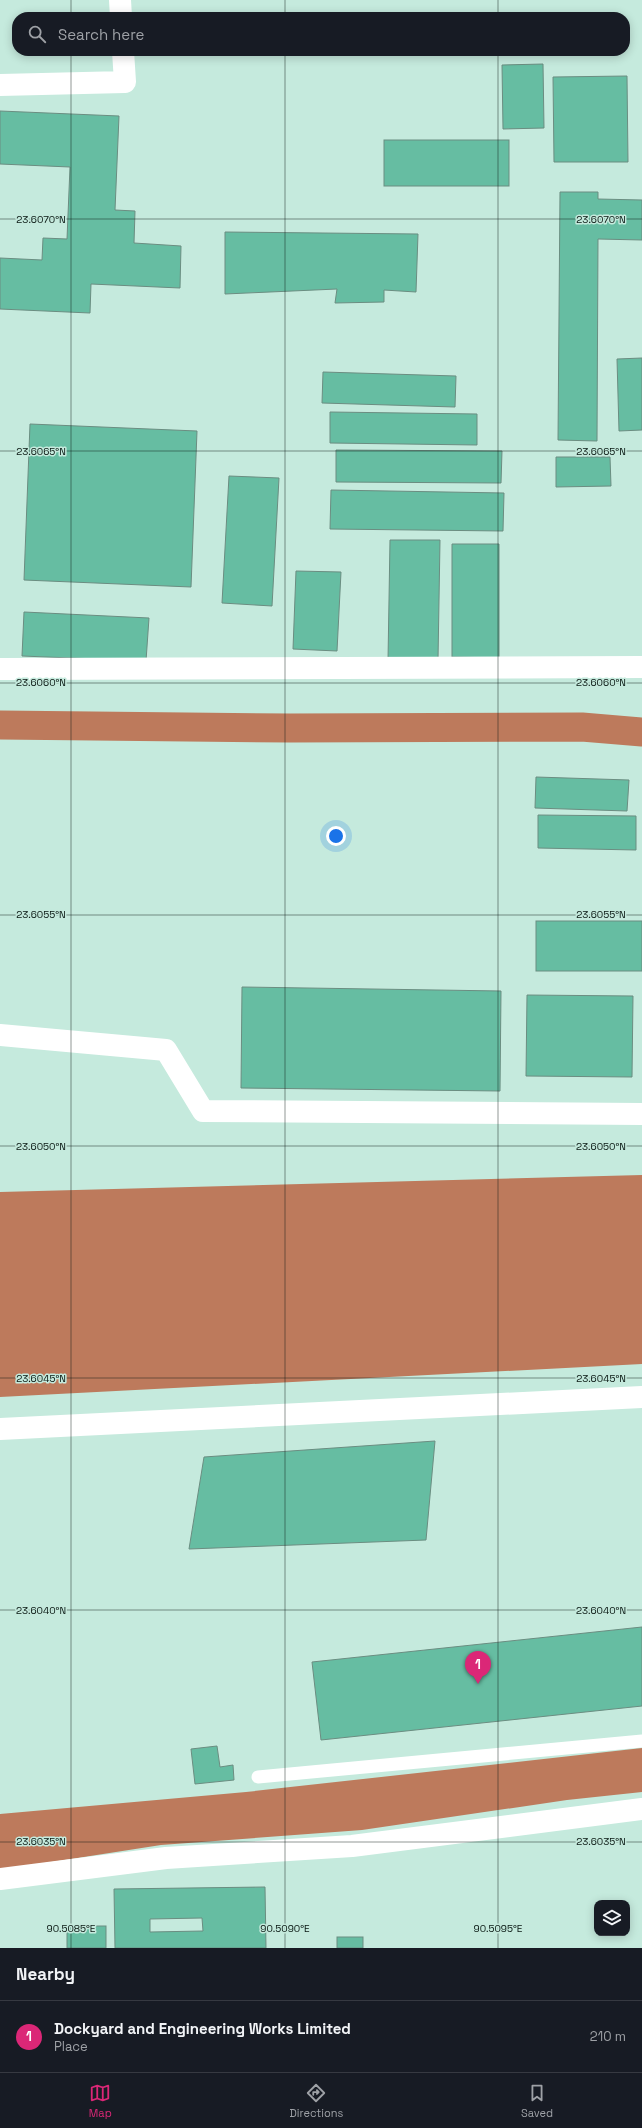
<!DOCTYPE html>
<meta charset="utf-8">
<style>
body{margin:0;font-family:"Space Grotesk",sans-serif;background:#20242c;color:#f1f3f6}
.controls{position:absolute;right:12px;bottom:12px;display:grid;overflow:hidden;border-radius:8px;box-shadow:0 2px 10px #0003}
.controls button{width:36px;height:36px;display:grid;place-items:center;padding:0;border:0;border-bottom:1px solid #363941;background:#171b24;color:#f1f3f6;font:20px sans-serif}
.you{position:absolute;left:336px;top:836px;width:14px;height:14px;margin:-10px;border:3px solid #fff;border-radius:50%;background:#1a73e8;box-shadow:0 0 0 6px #1a73e833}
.badge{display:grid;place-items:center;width:26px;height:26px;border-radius:50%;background:#db2777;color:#fff;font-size:13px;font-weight:700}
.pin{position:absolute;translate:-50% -33px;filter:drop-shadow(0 1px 2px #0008)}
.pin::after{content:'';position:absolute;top:21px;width:14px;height:12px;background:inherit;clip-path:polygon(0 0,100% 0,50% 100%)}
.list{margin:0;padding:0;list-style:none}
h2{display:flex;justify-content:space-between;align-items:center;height:52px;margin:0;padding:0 16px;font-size:17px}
h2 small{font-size:13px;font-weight:400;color:#9ea1a6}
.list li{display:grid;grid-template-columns:26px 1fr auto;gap:12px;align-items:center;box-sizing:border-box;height:72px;padding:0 16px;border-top:1px solid #363941}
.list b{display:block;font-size:15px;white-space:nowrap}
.list p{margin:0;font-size:13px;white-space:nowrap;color:#9ea1a6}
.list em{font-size:13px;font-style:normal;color:#9ea1a6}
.icon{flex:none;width:22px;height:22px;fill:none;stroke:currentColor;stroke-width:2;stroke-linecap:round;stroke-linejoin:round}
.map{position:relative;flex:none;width:642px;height:1948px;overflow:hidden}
.search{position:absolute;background:#171b24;box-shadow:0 2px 10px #0003;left:12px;right:12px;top:12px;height:44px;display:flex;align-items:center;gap:10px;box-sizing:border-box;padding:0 14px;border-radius:16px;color:#9ea1a6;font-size:15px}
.sheet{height:124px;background:#171b24}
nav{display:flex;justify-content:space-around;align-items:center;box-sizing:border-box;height:56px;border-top:1px solid #363941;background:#171b24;font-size:11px;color:#9ea1a6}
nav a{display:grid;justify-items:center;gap:2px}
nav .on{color:#db2777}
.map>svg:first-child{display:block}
.water{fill:#bd7a5c}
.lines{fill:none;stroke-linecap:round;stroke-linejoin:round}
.canal{stroke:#bd7a5c;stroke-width:29}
.building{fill:#66bda2;stroke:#6b8d81;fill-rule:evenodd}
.lane{stroke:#fff;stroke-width:13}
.street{stroke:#fff;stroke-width:22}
.ticks{fill:none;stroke:#081611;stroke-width:1;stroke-opacity:0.45}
.ticks-label{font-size:10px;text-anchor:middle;fill:#081611;stroke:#c5eadd;stroke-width:3;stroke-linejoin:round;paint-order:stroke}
</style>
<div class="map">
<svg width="642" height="1948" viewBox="0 0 642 1948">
<rect width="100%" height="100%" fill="#c5eadd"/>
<g class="water">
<polygon points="642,1175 642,1364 0,1397 0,1192"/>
<polygon points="642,1748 642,1792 567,1800 362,1830 161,1845 0,1870 0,1814 246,1792"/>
</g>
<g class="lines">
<polyline class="canal" points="0,725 290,728 582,727 642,732"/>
</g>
<g class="building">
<polygon points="543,64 544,128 503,129 502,65"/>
<polygon points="627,76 628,162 554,162 553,77"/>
<polygon points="0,111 119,116 115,210 135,211 134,243 181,246 180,288 91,284 90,313 0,309 0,258 42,260 43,238 67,239 70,167 0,164"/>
<rect x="384" y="140" width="125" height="46"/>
<polygon points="560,192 598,192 598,199 642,200 642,240 598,239 597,441 558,440"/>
<polygon points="225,232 418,234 416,292 384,290 384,302 335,303 337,289 225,294"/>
<polygon points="642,358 642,430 619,431 617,359"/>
<polygon points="323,372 456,376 455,407 322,403"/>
<polygon points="330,412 477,414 477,445 330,443"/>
<polygon points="30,424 197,431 191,587 24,580"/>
<polygon points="336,450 502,451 501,483 336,482"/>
<polygon points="556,457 610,457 611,486 556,487"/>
<polygon points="229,476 279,478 272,606 222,603"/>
<polygon points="331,490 504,493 503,531 330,529"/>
<polygon points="390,540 440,540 438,660 388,660"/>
<polygon points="452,544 499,544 499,658 452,657"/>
<polygon points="296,571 341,572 337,651 293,649"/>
<polygon points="24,612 149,618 146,661 22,656"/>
<polygon points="536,777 629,780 627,811 535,808"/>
<polygon points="538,815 636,816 636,850 538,848"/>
<rect x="536" y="921" width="106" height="50"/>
<polygon points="242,987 501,991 500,1091 241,1088"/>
<polygon points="527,995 633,996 632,1077 526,1076"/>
<polygon points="435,1441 426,1540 189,1549 204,1457"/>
<polygon points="642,1627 642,1706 321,1740 312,1662"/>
<polygon points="217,1746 220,1767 233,1765 234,1780 195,1784 191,1749"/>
<path d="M265,1887L266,1948H115L114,1889ZM202,1918L203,1931L150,1932V1919Z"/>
<rect x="67" y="1926" width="39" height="22"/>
<rect x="337" y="1937" width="26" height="11"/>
</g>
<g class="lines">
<polyline class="lane" points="258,1777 642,1741"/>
<g class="street">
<polyline points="120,0 121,17"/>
<polyline points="0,85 125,82 123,51"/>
<polyline points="0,669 642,667"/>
<polyline points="0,1035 166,1050 203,1111 642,1114"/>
<polyline points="0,1429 642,1397"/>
<polyline points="0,1879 166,1858 352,1846 642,1809"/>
</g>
</g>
<path class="ticks" d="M71,0V17M285,0V17M498,0V17M71,51V1948M285,51V1948M498,51V1948M0,219H642M0,451H642M0,683H642M0,915H642M0,1146H642M0,1378H642M0,1610H642M0,1842H642"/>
<g class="ticks-label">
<text x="41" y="223">23.6070°N</text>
<text x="601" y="223">23.6070°N</text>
<text x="41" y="455">23.6065°N</text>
<text x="601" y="455">23.6065°N</text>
<text x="41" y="686">23.6060°N</text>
<text x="601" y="686">23.6060°N</text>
<text x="41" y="918">23.6055°N</text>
<text x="601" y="918">23.6055°N</text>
<text x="41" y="1150">23.6050°N</text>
<text x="601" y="1150">23.6050°N</text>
<text x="41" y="1382">23.6045°N</text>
<text x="601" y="1382">23.6045°N</text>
<text x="41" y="1614">23.6040°N</text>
<text x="601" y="1614">23.6040°N</text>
<text x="41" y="1845">23.6035°N</text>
<text x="601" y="1845">23.6035°N</text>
<text x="71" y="1932">90.5085°E</text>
<text x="285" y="1932">90.5090°E</text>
<text x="498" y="1932">90.5095°E</text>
</g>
</svg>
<div class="controls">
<button><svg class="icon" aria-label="layers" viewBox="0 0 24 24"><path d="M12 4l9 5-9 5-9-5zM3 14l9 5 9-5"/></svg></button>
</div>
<div class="you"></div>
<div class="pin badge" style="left:478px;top:1684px">1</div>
<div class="search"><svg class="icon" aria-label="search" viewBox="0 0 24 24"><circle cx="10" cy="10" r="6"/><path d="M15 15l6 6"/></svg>Search here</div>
</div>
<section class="sheet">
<h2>Nearby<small></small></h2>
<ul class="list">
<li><span class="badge">1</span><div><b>Dockyard and Engineering Works Limited</b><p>Place</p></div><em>210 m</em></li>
</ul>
</section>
<nav>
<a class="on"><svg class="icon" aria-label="map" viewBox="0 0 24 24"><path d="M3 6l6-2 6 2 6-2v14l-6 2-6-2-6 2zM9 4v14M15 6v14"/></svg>Map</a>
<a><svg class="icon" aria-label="directions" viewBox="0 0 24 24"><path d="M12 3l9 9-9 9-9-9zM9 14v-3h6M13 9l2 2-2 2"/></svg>Directions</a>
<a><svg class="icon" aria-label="saved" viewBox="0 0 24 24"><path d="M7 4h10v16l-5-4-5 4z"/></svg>Saved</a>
</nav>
